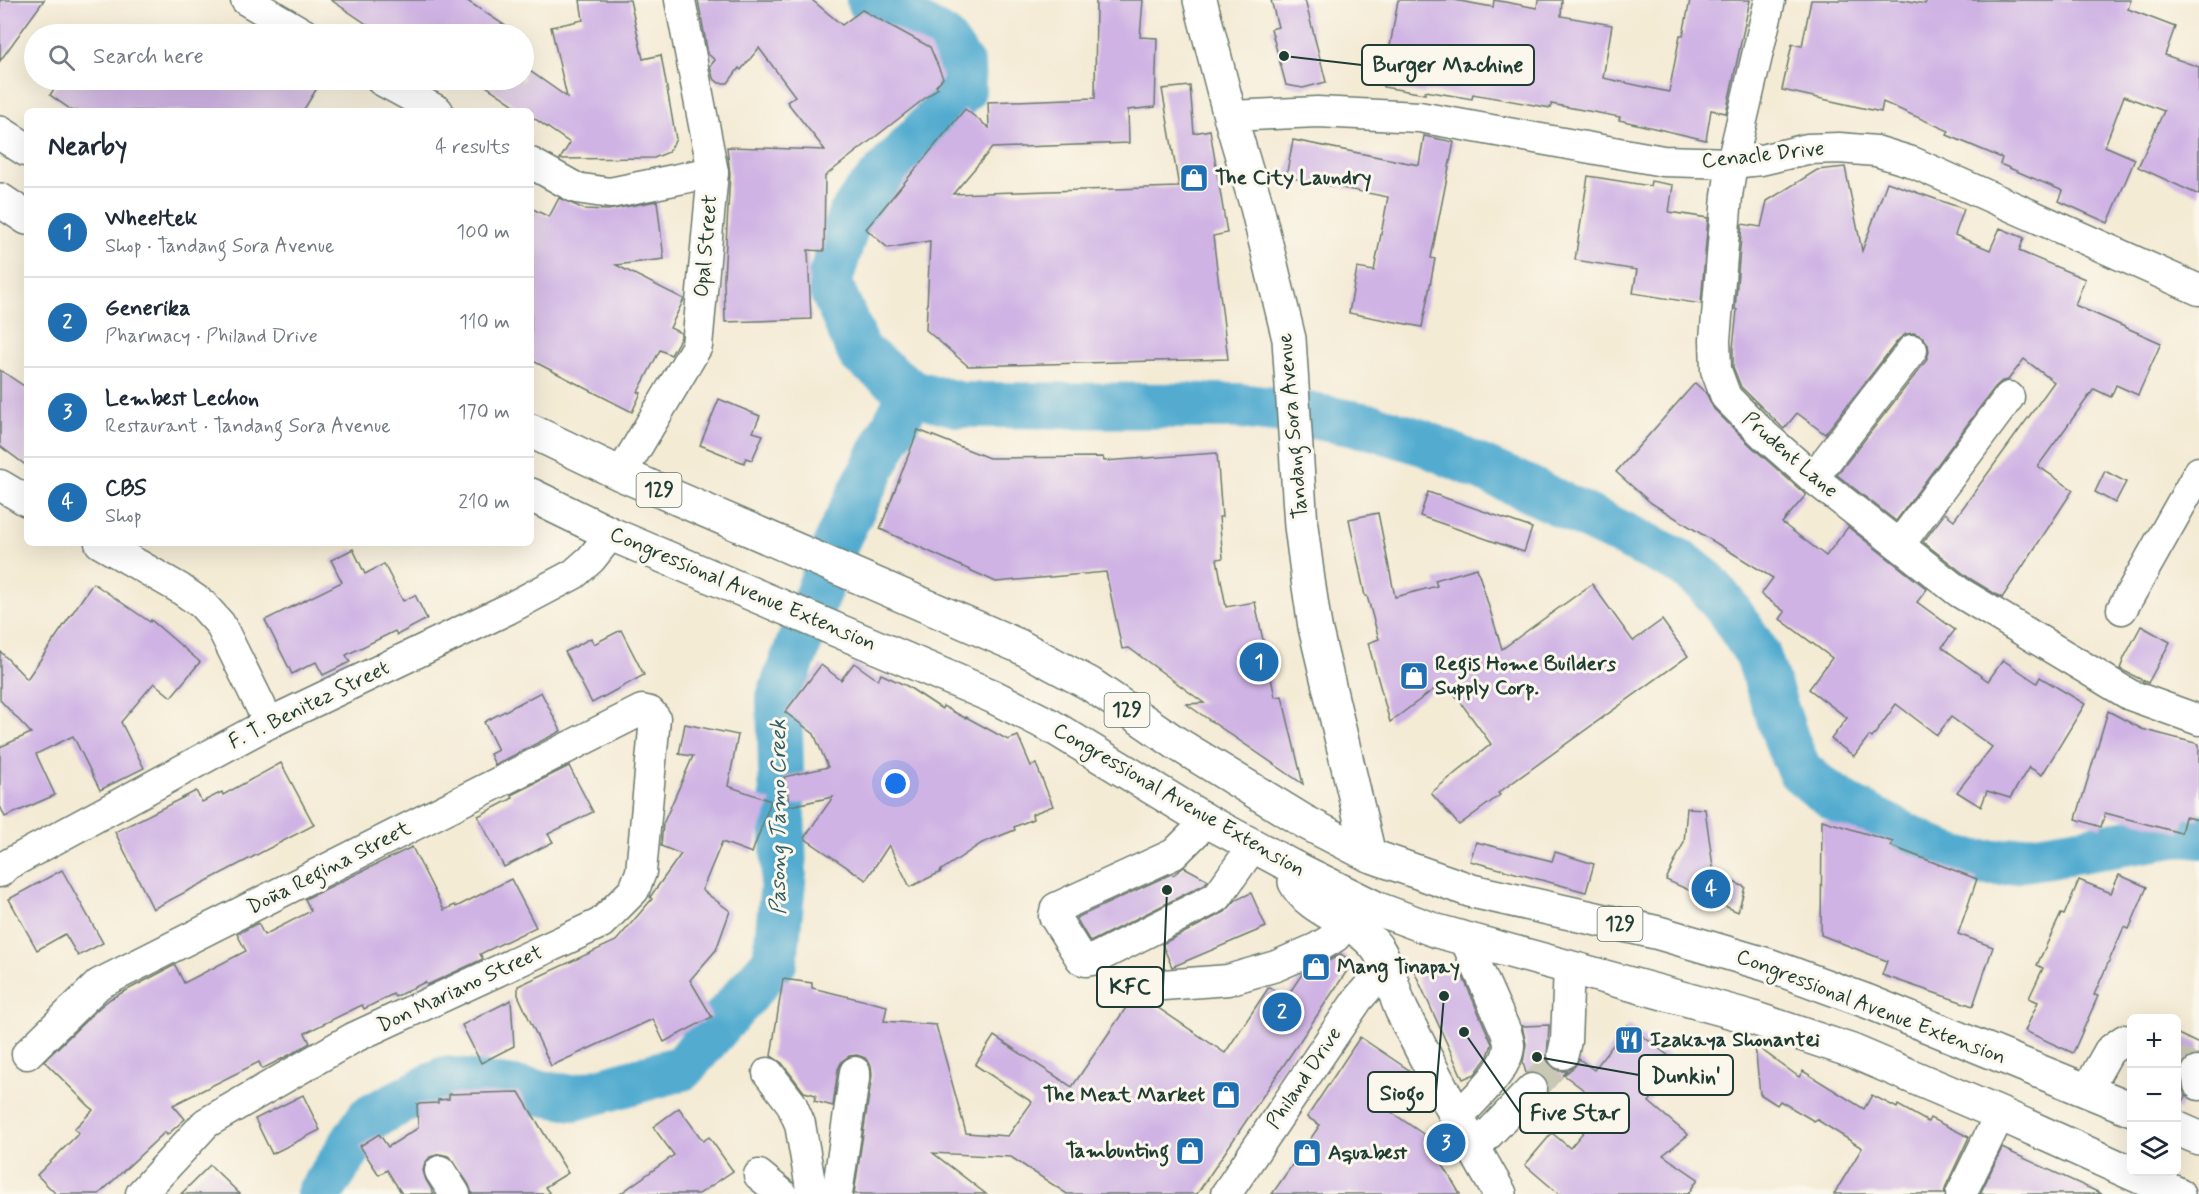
<!DOCTYPE html>
<meta charset="utf-8">
<style>
body{margin:0;font-family:Mynerve,sans-serif;background:#f2f2f3;color:#1f2937}
.controls{position:absolute;right:18px;bottom:18px;display:grid;overflow:hidden;border-radius:9px;box-shadow:0 6px 24px #0002}
.controls button{width:54px;height:54px;display:grid;place-items:center;padding:0;border:0;border-bottom:2px solid #e0e1e3;background:#fff;color:#1f2937;font:30px sans-serif}
.you{position:absolute;left:896px;top:784px;width:21px;height:21px;margin:-15px;border:4px solid #fff;border-radius:50%;background:#1a73e8;box-shadow:0 0 0 9px #1a73e833}
.badge{display:grid;place-items:center;width:39px;height:39px;border-radius:50%;background:#1f6fb2;color:#fff;font-size:20px;font-weight:700}
.pin{position:absolute;translate:-50% -50%;border:3px solid #fff;box-shadow:0 2px 6px #0006}
.list{margin:0;padding:0;list-style:none}
h2{display:flex;justify-content:space-between;align-items:center;height:78px;margin:0;padding:0 24px;font-size:26px}
h2 small{font-size:20px;font-weight:400;color:#747a83}
.list li{display:grid;grid-template-columns:39px 1fr auto;gap:18px;align-items:center;box-sizing:border-box;height:90px;padding:0 24px;border-top:2px solid #e0e1e3}
.list b{display:block;font-size:22px;white-space:nowrap}
.list p{margin:0;font-size:20px;white-space:nowrap;color:#747a83}
.list em{font-size:20px;font-style:normal;color:#747a83}
.icon{flex:none;width:33px;height:33px;fill:none;stroke:currentColor;stroke-width:2;stroke-linecap:round;stroke-linejoin:round}
.map{position:relative;flex:none;width:2199px;height:1194px;overflow:hidden}
.search{position:absolute;background:#fff;box-shadow:0 6px 24px #0002;left:24px;top:24px;width:510px;height:66px;display:flex;align-items:center;gap:15px;box-sizing:border-box;padding:0 21px;border-radius:33px;color:#747a83;font-size:22px}
.panel{position:absolute;background:#fff;box-shadow:0 6px 24px #0002;left:24px;top:108px;width:510px;height:438px;border-radius:9px}
.map>svg:first-child{display:block}
.lines{fill:none;stroke-linecap:round;stroke-linejoin:round}
.river{stroke:#53acd0;stroke-width:46}
.building{fill:#cfb3e4}
.minor-tunnel{stroke:#c9c8b5;stroke-width:30;stroke-dasharray:30 15;stroke-linecap:butt}
.minor-casing{stroke:#6a7a6c;stroke-width:33}
.major-casing{stroke:#6a7a6c;stroke-width:36}
.minor{stroke:#fff;stroke-width:30}
.major{stroke:#fff;stroke-width:33}
.labels{text-anchor:middle;dominant-baseline:central;stroke-width:6;stroke-linejoin:round;paint-order:stroke}
.shield{fill:#fbf7ec;stroke:#61756b;stroke-width:1.5}
.shield-label{font-size:20px;font-weight:bold;fill:#1f3d34}
.street-label{font-size:21px;fill:#1f3d34;stroke:#fbf7ec}
.poi-label{font-size:21px;font-weight:bold;fill:#1f3d34;stroke:#fbf7ec;text-anchor:start}
.water-label{font-size:22px;font-style:italic;fill:#2f5e63;stroke:#fbf7ec}
.leader{fill:none;stroke:#1f3d34;stroke-width:2}
.callout-dot{fill:#1f3d34;stroke:#fbf7ec;stroke-width:2}
.callout{fill:#fbf7ec;stroke:#1f3d34;stroke-width:2}
.callout-label{font-size:22px;text-anchor:middle;font-weight:bold;fill:#1f3d34}
</style>
<div class="map">
<svg width="2199" height="1194" viewBox="0 0 2199 1194">
<rect width="100%" height="100%" fill="#fbf7ec"/>
<filter id="ink" filterUnits="userSpaceOnUse"><feTurbulence type="fractalNoise" baseFrequency=".0167" numOctaves="2"/><feDisplacementMap in="SourceGraphic" scale="12" xChannelSelector="R" yChannelSelector="G"/><feConvolveMatrix kernelMatrix="1 2 1 2 8 2 1 2 1" color-interpolation-filters="sRGB"/></filter>
<filter id="wash" filterUnits="userSpaceOnUse"><feTurbulence type="fractalNoise" baseFrequency=".008" numOctaves="4" result="noise"/><feDisplacementMap in="SourceGraphic" scale="24" xChannelSelector="R" yChannelSelector="G"/><feGaussianBlur stdDeviation="1.35" result="paint"/><feColorMatrix in="noise" values="0 0 0 0 0 0 0 0 0 0 0 0 0 0 0 0 0 1.4 0 .05"/><feComposite in="paint" operator="in"/></filter>
<g filter="url(#wash)">
<rect width="100%" height="100%" fill="#f4ebd5"/>
<g class="lines">
<g class="river">
<polyline points="869,0 943,39 962,66 963,90 863,197 849,218 829,283 860,353 911,392 961,405 1239,406 1290,412 1373,427 1424,443 1523,486 1682,563 1707,583 1729,611 1757,653 1789,747 1800,771 1819,787 1847,806 1945,855 1976,863 1999,863 2180,834 2199,836"/>
<polyline points="319,1194 369,1118 445,1079 574,1098 682,1068 775,961 784,873 779,697 839,536 911,392"/>
</g>
</g>
<g id="blocks">
<g class="building">
<polygon points="0,0 44,0 0,61"/>
<polygon points="331,0 466,0 518,34 362,34 368,25"/>
<polygon points="580,0 630,0 643,59 661,55 676,139 669,152 654,158 560,159 570,143 531,116 531,111 523,111 477,80 524,80 524,67 567,97 551,27 583,20"/>
<polygon points="698,0 812,0 842,25 862,10 930,47 943,78 936,86 938,88 825,176 824,251 808,250 811,319 725,322 724,278 730,174 727,147 825,150 787,102 795,96 759,48 741,70 739,68 728,83 719,83 713,78 710,66 715,60 708,54"/>
<polygon points="1096,0 1143,0 1140,37 1157,38 1155,107 1128,110 1129,143 992,148 953,194 1179,187 1162,89 1190,86 1194,133 1210,130 1227,233 1213,236 1228,359 968,366 926,330 930,241 888,248 866,229 965,109 989,128 988,102 1095,98"/>
<polygon points="1271,0 1305,0 1326,82 1303,88 1286,85 1271,29 1278,27"/>
<polygon points="1398,0 1454,0 1493,7 1494,0 1537,8 1538,0 1562,0 1561,16 1612,25 1603,78 1669,92 1680,35 1683,35 1690,0 1750,0 1726,113 1711,110 1706,140 1619,120 1620,117 1551,104 1551,108 1473,94 1472,99 1425,91 1425,94 1383,87"/>
<polygon points="1811,0 1904,0 1925,4 1927,0 2131,0 2128,9 2175,27 2165,55 2199,67 2199,195 2138,167 2164,111 2124,96 2105,146 2135,159 2108,223 2059,201 2063,191 2000,164 2002,158 1947,135 1949,131 1883,102 1881,112 1782,90 1792,44 1802,46"/>
<polygon points="60,80 302,80 317,88 303,111 73,111 50,95"/>
<polygon points="1424,136 1454,142 1431,258 1435,259 1422,327 1349,313 1357,268 1374,271 1388,197 1286,177 1293,140 1419,165"/>
<polygon points="1845,167 1862,251 1887,182 1964,209 1955,235 1990,250 2000,228 2024,238 2019,251 2085,279 2075,305 2161,343 2138,395 2116,385 2111,397 2094,389 2038,466 2073,490 2002,598 1969,578 1923,542 1945,513 1954,520 2054,382 2024,359 2008,380 2002,381 1995,387 1896,521 1837,475 1926,361 1929,352 1928,344 1923,337 1914,333 1906,334 1899,339 1825,434 1797,413 1784,429 1741,387 1733,367 1733,348 1737,310 1735,309 1742,224 1761,227 1767,201 1817,170"/>
<polygon points="1588,176 1650,186 1651,181 1673,185 1669,212 1708,218 1701,304 1633,293 1637,270 1575,260"/>
<polygon points="559,198 584,209 608,210 657,201 664,259 616,265 684,299 670,328 681,333 681,337 671,355 660,350 638,392 641,393 632,412 531,360 531,208 549,217"/>
<polygon points="0,370 27,388 27,466 0,446"/>
<polygon points="1695,383 1706,393 1714,409 1751,446 1806,495 1782,523 1826,556 1848,527 1927,589 1917,602 1955,630 1942,647 1988,681 2003,660 2037,683 2040,677 2085,704 2042,775 2029,767 2010,798 1987,791 1981,807 1957,792 1992,747 1951,717 1937,735 1896,704 1872,738 1869,736 1854,756 1831,739 1847,718 1809,689 1832,658 1780,619 1785,612 1761,594 1773,578 1651,503 1616,472"/>
<polygon points="719,399 760,416 753,432 763,435 752,460 746,458 744,463 700,445"/>
<polygon points="918,430 989,458 1103,457 1104,461 1217,453 1222,517 1219,517 1223,558 1217,559 1226,607 1255,602 1275,697 1282,696 1303,784 1186,704 1204,703 1129,648 1122,649 1106,572 996,582 880,529"/>
<polygon points="2105,471 2126,482 2115,503 2095,492"/>
<polygon points="1428,492 1532,528 1524,552 1420,516"/>
<polygon points="1378,513 1395,597 1437,586 1435,580 1477,568 1502,649 1592,584 1633,641 1662,620 1688,656 1498,793 1500,795 1459,825 1431,793 1491,744 1445,681 1390,722 1368,643 1379,639 1367,596 1365,596 1349,519"/>
<polygon points="353,549 365,574 384,564 403,601 415,595 427,619 397,635 395,631 346,655 350,662 323,675 316,662 292,674 265,620 342,582 331,560"/>
<polygon points="93,583 150,622 151,620 200,662 171,697 154,683 121,722 144,768 100,790 73,736 36,754 55,795 5,817 0,806 0,747 31,733 0,700 0,651 27,679"/>
<polygon points="2141,626 2170,642 2148,683 2120,669 2124,658"/>
<polygon points="621,630 644,675 592,703 565,652 591,638 594,644"/>
<polygon points="854,663 878,680 881,674 907,686 942,709 943,706 965,718 966,717 1008,740 1018,736 1031,766 1036,764 1053,806 1032,814 1033,819 1014,827 1015,830 982,843 940,871 941,872 910,887 889,845 866,880 804,838 833,797 790,806 784,777 828,767 814,734 785,712 821,665 841,680"/>
<polygon points="541,692 561,731 495,765 490,754 498,750 484,722"/>
<polygon points="2108,711 2142,729 2199,744 2199,820 2185,817 2181,833 2105,813 2101,827 2076,819"/>
<polygon points="685,724 738,735 728,786 771,801 752,853 722,842 702,890 730,911 716,950 690,980 712,1017 664,1042 653,1019 551,1066 518,995 518,986 616,941 652,899 650,897 681,854 661,846 663,824 693,756 679,754"/>
<polygon points="281,763 314,825 153,909 115,832 196,791 202,802 222,792 223,795"/>
<polygon points="569,766 593,812 548,834 553,842 504,867 478,816 513,798 511,795"/>
<polygon points="1687,808 1705,809 1714,874 1745,887 1738,912 1666,880 1684,842"/>
<polygon points="1822,820 1893,842 1891,846 1977,879 1958,934 1993,947 1973,1006 1882,975 1887,961 1821,935"/>
<polygon points="1476,842 1552,861 1555,852 1594,864 1586,892 1470,861"/>
<polygon points="412,847 444,910 455,905 456,907 511,879 536,927 480,954 483,959 427,985 425,982 395,997 393,994 364,1009 362,1005 305,1033 310,1043 291,1054 262,1069 259,1062 173,1105 185,1119 167,1135 165,1132 99,1194 56,1194 37,1175 79,1133 74,1129 93,1110 44,1061 100,1007 110,999 175,965 184,983 246,951 237,934 258,923 264,935 311,911 305,899"/>
<polygon points="1184,867 1208,880 1205,884 1090,942 1076,918 1171,874 1173,875"/>
<polygon points="62,870 103,943 78,956 65,934 37,950 9,899"/>
<polygon points="2119,875 2147,887 2129,929 2124,927 2094,995 2098,996 2073,1053 2025,1031 2038,1002 2029,998 2043,968 2037,965 2061,914 2064,915 2079,880 2111,893"/>
<polygon points="1251,893 1266,927 1172,967 1162,944 1225,912 1236,900"/>
<polygon points="1341,954 1353,962 1197,1194 1067,1194 1011,1157 933,1153 986,1194 854,1194 872,1075 871,1065 865,1058 857,1055 849,1056 842,1061 838,1069 833,1106 814,1101 816,1095 804,1092 782,1063 771,1056 783,979 812,983 812,988 887,1006 884,1021 936,1025 966,1133 1008,1136 1032,1102 975,1065 994,1036 1072,1087 1136,993 1225,1053 1269,987 1286,998 1302,974 1319,966 1322,968 1325,963"/>
<polygon points="1411,964 1463,977 1492,1044 1488,1056 1475,1074 1463,1079"/>
<polygon points="511,1000 514,1046 481,1063 462,1025"/>
<polygon points="1549,1025 1547,1060 1552,1067 1559,1071 1567,1071 1549,1091 1548,1084 1544,1076 1536,1072 1526,1073 1523,1063 1526,1044 1522,1026"/>
<polygon points="1628,1025 1678,1063 1649,1102 1688,1135 1663,1155 1698,1179 1688,1194 1559,1194 1525,1165 1552,1133 1570,1148 1605,1106 1564,1075 1575,1066 1579,1059 1594,1070"/>
<polygon points="2176,1033 2199,1044 2199,1055 2187,1058 2181,1066 2182,1088 2186,1096 2179,1110 2176,1110"/>
<polygon points="1360,1037 1409,1070 1384,1107 1426,1136 1460,1194 1272,1194 1320,1125 1307,1117"/>
<polygon points="1755,1045 1799,1077 1803,1071 1864,1109 1872,1095 1897,1108 1898,1105 1928,1122 1930,1118 1969,1137 1946,1186 1944,1194 1834,1194 1862,1148 1816,1119 1814,1121 1780,1101 1777,1105 1760,1094"/>
<polygon points="519,1092 568,1173 545,1187 550,1194 472,1194 469,1185 454,1162 448,1156 440,1154 430,1157 425,1163 423,1171 426,1180 434,1194 402,1194 387,1170 379,1175 360,1146 379,1134 388,1147 418,1128 417,1104 438,1103 438,1100 449,1099 449,1094"/>
<polygon points="303,1095 320,1130 272,1154 255,1119"/>
<polygon points="679,1108 703,1141 709,1137 733,1171 699,1194 620,1194 674,1155 653,1127"/>
<polygon points="2002,1148 2006,1150 2102,1194 1980,1194"/>
<polygon points="210,1165 240,1194 181,1194"/>
</g>
</g>
</g>
<g filter="url(#ink)">
<use href="#blocks" fill-opacity="0" stroke="#6a7a6c" stroke-width="1.5"/>
<g class="lines">
<g class="minor-tunnel">
<polyline points="2176,1060 2197,1072"/>
<polyline points="1532,1089 1563,1054"/>
</g>
<g class="minor-casing">
<g id="minor">
<polyline points="246,0 304,34"/>
<polyline points="1770,0 1732,163 1727,196 1715,340 1716,370 1726,397 1763,434 1813,478 1959,592 2130,695 2199,720"/>
<polyline points="381,80 438,111"/>
<polyline points="1230,116 1317,112 1419,117 1663,161 1732,163 1761,160 1807,149 1839,148 1876,151 1912,162 2199,290"/>
<polyline points="531,163 576,188 610,193 713,172"/>
<polyline points="621,474 697,346 713,172 680,0"/>
<polyline points="1813,478 1912,350"/>
<polyline points="0,485 27,501"/>
<polyline points="100,543 179,588 202,604 220,624 269,723"/>
<polyline points="1899,545 2009,397"/>
<polyline points="2122,609 2199,472"/>
<polyline points="1207,821 1174,854 1056,908 1054,916 1081,959 1086,961 1092,960 1217,897 1253,846"/>
<polyline points="0,872 7,865 269,723 508,609 574,574 591,559 611,534"/>
<polyline points="1163,985 1228,980 1276,966 1317,948 1335,937 1347,923"/>
<polyline points="27,1054 99,984 642,710 650,712 655,718 641,872 634,890 601,923 353,1038 206,1123 141,1194"/>
<polyline points="1563,1054 1566,1041 1569,967"/>
<polyline points="2197,1072 2199,1085"/>
<polyline points="768,1073 791,1103 800,1124 812,1194"/>
<polyline points="2087,1090 2109,1051 2124,1040 2132,1042"/>
<path d="M1457,1118C1472,1100 1509,1070 1509,1045C1509,1041 1507,1036 1506,1032L1465,939"/>
<polyline points="1474,1149 1532,1089"/>
<polyline points="440,1171 455,1194"/>
<polyline points="759,1175 782,1194"/>
<polyline points="837,1194 855,1072"/>
<polyline points="1226,1194 1358,999 1387,966"/>
<polyline points="1961,1194 2000,1114"/>
</g>
</g>
<g class="major-casing">
<g id="major">
<polyline points="1200,0 1230,116 1257,207 1289,339 1301,526 1308,580 1315,627 1369,855"/>
<polyline points="0,133 27,150"/>
<polyline points="0,200 27,218"/>
<polyline points="531,431 621,474 1019,646 1090,684 1176,743 1305,822 1369,855 1472,891 1659,933 1768,965 1869,1002 2132,1109"/>
<polyline points="531,495 611,534 992,696 1051,726 1207,821 1291,866 1378,909 1437,931 1747,1016 1852,1051 2000,1114 2178,1194"/>
<path d="M1295,882C1311,914 1360,920 1379,951C1391,970 1393,992 1402,1011C1433,1073 1465,1134 1500,1194"/>
<polyline points="2176,1128 2199,1138"/>
</g>
</g>
<use href="#minor" class="minor"/>
<use href="#major" class="major"/>
</g>
</g>
<defs>
<g id="shop-square" transform="scale(1.5)"><rect x="-9" y="-9" width="18" height="18" rx="4" fill="#1f6fb2" stroke="#fbf7ec"/><path d="M-5-2.5h2.3a2.7 3.5 0 0 1 5.4 0H5L5.5 6h-11ZM-1.5-2.5h3a1.5 2.3 0 0 0-3 0Z" fill="#fff"/></g>
<g id="restaurant-square" transform="scale(1.5)"><rect x="-9" y="-9" width="18" height="18" rx="4" fill="#1f6fb2" stroke="#fbf7ec"/><path d="M-5-6h1v4h1v-4h1v4h1v-4h1v5L-1.5 .5V6h-2V.5L-5-1ZM5-6V6H3V1.5H1.5Q1.5-4 5-6Z" fill="#fff"/></g>
</defs>
<g fill-rule="evenodd">
<use href="#shop-square" x="1194" y="178"/>
<use href="#shop-square" x="1414" y="676"/>
<use href="#shop-square" x="1316" y="967"/>
<use href="#restaurant-square" x="1629" y="1040"/>
<use href="#shop-square" x="1226" y="1095"/>
<use href="#shop-square" x="1190" y="1151"/>
<use href="#shop-square" x="1307" y="1153"/>
</g>
<g class="labels">
<g class="shield">
<rect x="636.5" y="473" width="45" height="34" rx="4.5"/>
<rect x="1104.5" y="693" width="45" height="34" rx="4.5"/>
<rect x="1597.5" y="907" width="45" height="34" rx="4.5"/>
</g>
<g class="shield-label">
<text x="659" y="490">129</text>
<text x="1127" y="710">129</text>
<text x="1620" y="924">129</text>
</g>
<g class="street-label">
<text transform="translate(1763 155) rotate(-6)">Cenacle Drive</text>
<text transform="translate(706 246) rotate(-85)">Opal Street</text>
<text transform="translate(1293 426) rotate(-95)">Tandang Sora Avenue</text>
<text transform="translate(1790 455) rotate(41)">Prudent Lane</text>
<text transform="translate(743 589) rotate(23)">Congressional Avenue Extension</text>
<text transform="translate(309 705) rotate(-26)">F. T. Benitez Street</text>
<text transform="translate(1179 800) rotate(30)">Congressional Avenue Extension</text>
<text transform="translate(329 868) rotate(-27)">Doña Regina Street</text>
<text transform="translate(460 989) rotate(-25)">Don Mariano Street</text>
<text transform="translate(1871 1007) rotate(21)">Congressional Avenue Extension</text>
<text transform="translate(1304 1078) rotate(-56)">Philand Drive</text>
</g>
<g class="poi-label">
<text x="1215" y="178">The City Laundry</text>
<text x="1435" y="664">Regis Home Builders<tspan x="1435" dy="24">Supply Corp.</tspan></text>
<text x="1337" y="967">Mang Tinapay</text>
<text x="1650" y="1040">Izakaya Shonantei</text>
<text x="1205" y="1095" text-anchor="end">The Meat Market</text>
<text x="1169" y="1151" text-anchor="end">Tambunting</text>
<text x="1328" y="1153">Aquabest</text>
</g>
<g class="water-label">
<text transform="translate(779 817) rotate(-90)">Pasong Tamo Creek</text>
</g>
</g>
<path class="leader" d="M1284 56L1362 65M1167 890L1163 987M1537 1057L1639 1075M1444 996L1436 1092M1464 1032L1520 1113"/>
<g class="callout-dot">
<circle cx="1284" cy="56" r="6"/>
<circle cx="1167" cy="890" r="6"/>
<circle cx="1537" cy="1057" r="6"/>
<circle cx="1444" cy="996" r="6"/>
<circle cx="1464" cy="1032" r="6"/>
</g>
<g class="callout">
<rect x="1362" y="45" width="172" height="40" rx="6"/>
<rect x="1097" y="967" width="66" height="40" rx="6"/>
<rect x="1639" y="1055" width="94" height="40" rx="6"/>
<rect x="1368" y="1072" width="68" height="40" rx="6"/>
<rect x="1520" y="1093" width="109" height="40" rx="6"/>
</g>
<g class="callout-label">
<text x="1448" y="72">Burger Machine</text>
<text x="1130" y="994">KFC</text>
<text x="1686" y="1083">Dunkin'</text>
<text x="1402" y="1100">Siogo</text>
<text x="1575" y="1120">Five Star</text>
</g>
</svg>
<div class="controls">
<button>+</button>
<button>−</button>
<button><svg class="icon" aria-label="layers" viewBox="0 0 24 24"><path d="M12 4l9 5-9 5-9-5zM3 14l9 5 9-5"/></svg></button>
</div>
<div class="you"></div>
<div class="pin badge" style="left:1259px;top:662px">1</div>
<div class="pin badge" style="left:1282px;top:1012px">2</div>
<div class="pin badge" style="left:1446px;top:1143px">3</div>
<div class="pin badge" style="left:1711px;top:889px">4</div>
<div class="search"><svg class="icon" aria-label="search" viewBox="0 0 24 24"><circle cx="10" cy="10" r="6"/><path d="M15 15l6 6"/></svg>Search here</div>
<section class="panel">
<h2>Nearby<small>4 results</small></h2>
<ul class="list">
<li><span class="badge">1</span><div><b>Wheeltek</b><p>Shop · Tandang Sora Avenue</p></div><em>100 m</em></li>
<li><span class="badge">2</span><div><b>Generika</b><p>Pharmacy · Philand Drive</p></div><em>110 m</em></li>
<li><span class="badge">3</span><div><b>Lembest Lechon</b><p>Restaurant · Tandang Sora Avenue</p></div><em>170 m</em></li>
<li><span class="badge">4</span><div><b>CBS</b><p>Shop</p></div><em>210 m</em></li>
</ul>
</section>
</div>
